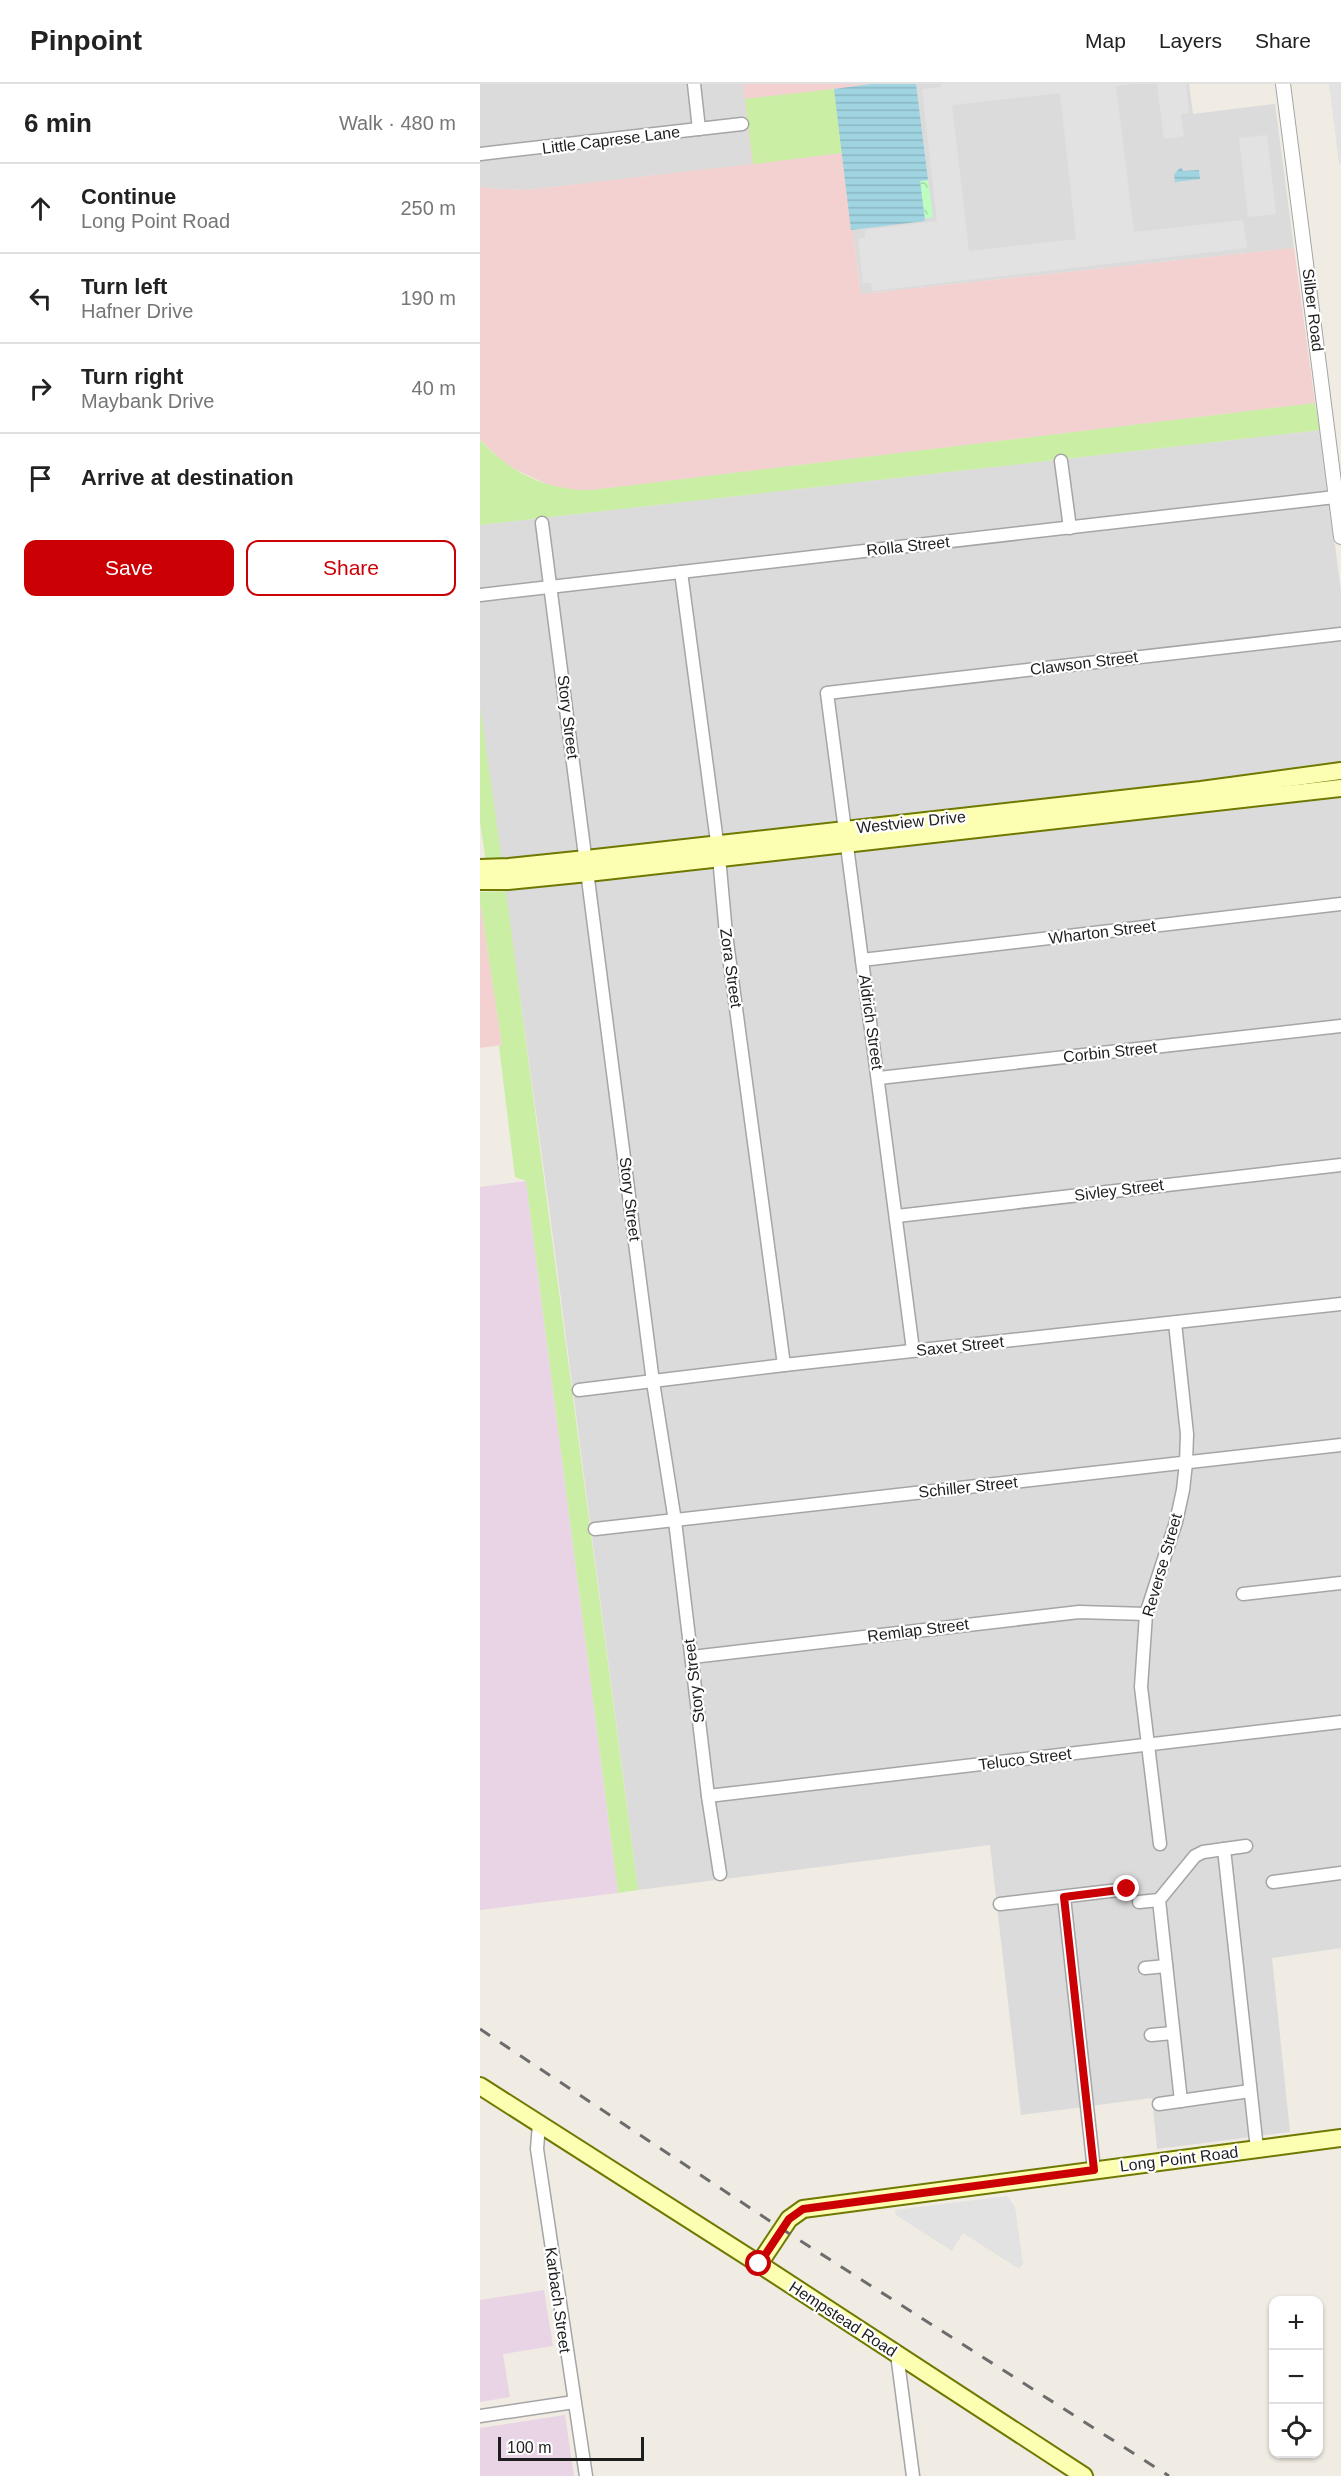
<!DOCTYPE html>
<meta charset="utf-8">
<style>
body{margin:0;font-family:Arial,sans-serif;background:#f6f6f6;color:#222}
.controls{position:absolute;right:18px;bottom:18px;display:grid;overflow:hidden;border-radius:12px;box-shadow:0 2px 4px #0004}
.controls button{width:54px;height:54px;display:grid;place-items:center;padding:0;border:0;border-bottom:2px solid #e0e0e0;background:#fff;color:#222;font:30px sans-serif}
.scale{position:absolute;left:18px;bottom:15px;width:146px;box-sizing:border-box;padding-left:6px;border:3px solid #1e1e1e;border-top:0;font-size:16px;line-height:21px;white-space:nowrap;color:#1e1e1e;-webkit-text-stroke:4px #fff;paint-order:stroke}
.stop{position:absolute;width:18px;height:18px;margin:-14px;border:4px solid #cb0005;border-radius:50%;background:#fff}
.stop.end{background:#cb0005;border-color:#fff;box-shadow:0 2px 6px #0008}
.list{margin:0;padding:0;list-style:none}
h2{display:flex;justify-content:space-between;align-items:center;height:78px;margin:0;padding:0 24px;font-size:26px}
h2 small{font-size:20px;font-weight:400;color:#767676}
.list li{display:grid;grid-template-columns:39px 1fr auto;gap:18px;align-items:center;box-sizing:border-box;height:90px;padding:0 24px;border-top:2px solid #e0e0e0}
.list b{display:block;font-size:22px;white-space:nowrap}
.list p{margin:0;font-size:20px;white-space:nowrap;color:#767676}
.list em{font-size:20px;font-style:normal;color:#767676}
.actions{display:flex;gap:12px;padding:18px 24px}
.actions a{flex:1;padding:14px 0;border:2px solid #cb0005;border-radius:12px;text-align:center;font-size:21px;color:#cb0005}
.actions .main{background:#cb0005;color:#fff}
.icon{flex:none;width:33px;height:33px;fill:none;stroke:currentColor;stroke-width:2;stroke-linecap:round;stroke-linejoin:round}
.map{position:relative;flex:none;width:861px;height:2392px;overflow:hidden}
header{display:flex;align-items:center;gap:36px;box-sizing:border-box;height:84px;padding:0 30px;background:#fff;border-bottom:2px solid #e0e0e0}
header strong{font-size:28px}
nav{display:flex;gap:33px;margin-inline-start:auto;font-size:21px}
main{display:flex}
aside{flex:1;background:#fff}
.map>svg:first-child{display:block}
.residential{fill:#dcdbdb}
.commercial{fill:#f2d1d0}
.industrial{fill:#e9d4e6}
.grass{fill:#caeea4}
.park{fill:url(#park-crowns)}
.parking{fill:#e2e2e2;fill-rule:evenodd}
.water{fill:url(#water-rules)}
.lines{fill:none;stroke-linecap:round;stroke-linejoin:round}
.minor-casing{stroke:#a5a5a5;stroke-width:15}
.tertiary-casing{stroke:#a5a5a5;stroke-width:16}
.secondary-casing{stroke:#6f7900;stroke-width:20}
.minor{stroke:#fff;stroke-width:12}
.tertiary{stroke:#fff;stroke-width:14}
.secondary{stroke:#fcfeb2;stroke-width:16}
.rail{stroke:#6c6c6c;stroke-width:3;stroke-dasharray:12 12;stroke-linecap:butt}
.route{stroke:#cb0005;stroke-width:8}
.labels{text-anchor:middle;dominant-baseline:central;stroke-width:4.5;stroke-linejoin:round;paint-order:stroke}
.street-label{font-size:16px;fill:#1e1e1e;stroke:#fff}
</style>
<header>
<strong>Pinpoint</strong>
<nav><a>Map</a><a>Layers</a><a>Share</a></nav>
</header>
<main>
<aside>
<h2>6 min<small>Walk · 480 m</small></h2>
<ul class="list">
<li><svg class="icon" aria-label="ahead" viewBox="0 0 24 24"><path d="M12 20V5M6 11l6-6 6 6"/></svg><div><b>Continue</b><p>Long Point Road</p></div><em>250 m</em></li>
<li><svg class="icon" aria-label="left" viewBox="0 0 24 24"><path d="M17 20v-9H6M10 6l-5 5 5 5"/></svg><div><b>Turn left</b><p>Hafner Drive</p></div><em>190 m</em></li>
<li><svg class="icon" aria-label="right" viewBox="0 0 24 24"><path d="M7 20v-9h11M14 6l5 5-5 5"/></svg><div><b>Turn right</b><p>Maybank Drive</p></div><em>40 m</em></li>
<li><svg class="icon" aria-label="arrive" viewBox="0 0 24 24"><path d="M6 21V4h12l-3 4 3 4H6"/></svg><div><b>Arrive at destination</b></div></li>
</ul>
<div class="actions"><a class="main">Save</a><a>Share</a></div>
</aside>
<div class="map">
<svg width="861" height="2392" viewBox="0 0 861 2392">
<defs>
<pattern id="park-crowns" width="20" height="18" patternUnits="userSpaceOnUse" patternTransform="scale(1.5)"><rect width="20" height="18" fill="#bcfdc0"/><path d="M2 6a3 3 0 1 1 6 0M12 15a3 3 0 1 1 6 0" fill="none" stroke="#a1d8a5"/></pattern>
<pattern id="water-rules" width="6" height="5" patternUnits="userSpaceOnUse" patternTransform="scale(1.5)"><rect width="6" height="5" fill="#a0d4e1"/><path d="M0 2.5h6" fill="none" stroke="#89b6c1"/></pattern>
</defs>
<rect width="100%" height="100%" fill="#f0ebe3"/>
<g class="residential">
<polygon points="0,0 263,0 273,80 46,106 5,104 0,102"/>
<polygon points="391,0 709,0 713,30 795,20 814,164 381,210 354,5"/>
<polygon points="840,346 861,507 861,1864 792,1874 810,2048 677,2065 672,2014 541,2031 510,1761 158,1806 69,1123 0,623 0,441"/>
</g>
<g class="commercial">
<polygon points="263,0 391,0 354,5 381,210 814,164 835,319 112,406 87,406 71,402 28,382 0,356 0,102 6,104 46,106 272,80"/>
<polygon points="0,816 22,961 0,964"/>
</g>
<g class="industrial">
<polygon points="46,1097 138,1809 0,1826 0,1103"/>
<polygon points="64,2206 73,2262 23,2270 30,2313 0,2318 0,2216"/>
<polygon points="85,2331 94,2392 0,2392 0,2344"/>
</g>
<g class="grass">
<polygon points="354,5 362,69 273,80 265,15"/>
<path d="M835,319L840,346L0,441V356C33,390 65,406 112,406Z"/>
<polygon points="0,623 22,777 6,777 0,738"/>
<polygon points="26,807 158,1806 138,1809 46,1097 35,1093 19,962 22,961 0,816 0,808"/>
</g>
<polygon class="park" points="448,96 453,133 445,134 440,97"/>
<g class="parking">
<path d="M461,0H654L636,2L654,148L763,136L767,164L392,207L391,199H383L378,155L385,154V146L457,137L442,5L461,3ZM580,9L596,155L489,167L472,21Z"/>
<polygon points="677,0 706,0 709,29 701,30 704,52 684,55"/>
<polygon points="849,0 861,0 861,80 859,80"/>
<polygon points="787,51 796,130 768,133 759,54"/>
<polygon points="527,2112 535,2123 543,2180 539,2185 483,2149 472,2167 416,2131 415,2126"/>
</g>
<g class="water">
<polygon points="391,0 436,0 448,96 440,97 445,137 371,146 354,5"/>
<polygon points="700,84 702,84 703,87 719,86 720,95 695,98 694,90"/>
</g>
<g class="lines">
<g class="minor-casing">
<g id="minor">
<polyline points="214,0 219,45"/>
<polyline points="0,70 262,40"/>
<polyline points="581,377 590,444"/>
<polyline points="62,439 173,1298 195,1437 228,1712 240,1790"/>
<polyline points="201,488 239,773 246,850 304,1281"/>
<polyline points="0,511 855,413"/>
<polyline points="382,876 861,820"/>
<polyline points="399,994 861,942"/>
<polyline points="417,1132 861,1081"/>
<polyline points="433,1266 347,609 861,550"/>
<polyline points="99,1306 304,1281 861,1220"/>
<polyline points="115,1445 861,1361"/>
<polyline points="763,1510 861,1499"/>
<polyline points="212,1573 599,1528 666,1530"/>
<polyline points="228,1712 861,1638"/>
<polyline points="680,1760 661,1603 666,1530 696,1438 703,1406 706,1379 707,1350 695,1239"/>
<polyline points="744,1765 777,2065"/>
<polyline points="793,1798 861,1789"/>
<polyline points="584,1813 614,2086"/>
<polyline points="659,1818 679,1816"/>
<polyline points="520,1820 647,1805"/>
<polyline points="665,1884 686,1882"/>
<polyline points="671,1951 693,1949"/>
<polyline points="701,2017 679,1816 715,1772 723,1768 766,1762"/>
<polyline points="679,2020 770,2007"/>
<polyline points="59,2040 57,2065 106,2392"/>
<polyline points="417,2270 433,2392"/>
<polyline points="0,2332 94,2318"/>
</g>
</g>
<g class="tertiary-casing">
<polyline id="tertiary" points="803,0 861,453"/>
</g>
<g class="secondary-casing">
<g id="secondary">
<polyline points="0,784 29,783 106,775 721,706 861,687"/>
<polyline points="0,797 28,797 108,789 861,704"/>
<polyline points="0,2002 279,2180 604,2392"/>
<polyline points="279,2180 309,2135 323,2125 861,2054"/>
</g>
</g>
<use href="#minor" class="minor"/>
<use href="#tertiary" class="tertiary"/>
<use href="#secondary" class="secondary"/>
<polyline class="rail" points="0,1945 302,2145 689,2392"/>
</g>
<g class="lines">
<polyline class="route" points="279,2180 309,2135 323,2125 614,2086 584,1813 647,1805"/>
</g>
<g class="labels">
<g class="street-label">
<text transform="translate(131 56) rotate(-7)">Little Caprese Lane</text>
<text transform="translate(833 226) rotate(83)">Silber Road</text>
<text transform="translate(428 462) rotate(-6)">Rolla Street</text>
<text transform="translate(604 579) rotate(-7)">Clawson Street</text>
<text transform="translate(88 633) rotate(83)">Story Street</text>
<text transform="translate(431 738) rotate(-6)">Westview Drive</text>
<text transform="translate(622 848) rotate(-7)">Wharton Street</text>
<text transform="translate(251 884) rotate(82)">Zora Street</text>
<text transform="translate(391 938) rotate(82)">Aldrich Street</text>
<text transform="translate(630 968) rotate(-6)">Corbin Street</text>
<text transform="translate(639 1106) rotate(-7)">Sivley Street</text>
<text transform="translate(150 1115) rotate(83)">Story Street</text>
<text transform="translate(480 1262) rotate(-6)">Saxet Street</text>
<text transform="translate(488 1403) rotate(-6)">Schiller Street</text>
<text transform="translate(682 1481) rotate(-74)">Reverse Street</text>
<text transform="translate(438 1546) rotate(-7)">Remlap Street</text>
<text transform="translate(214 1597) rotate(-97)">Story Street</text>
<text transform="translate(545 1675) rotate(-7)">Teluco Street</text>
<text transform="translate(699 2075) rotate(-7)">Long Point Road</text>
<text transform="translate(78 2216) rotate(82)">Karbach Street</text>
<text transform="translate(363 2235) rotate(33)">Hempstead Road</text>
</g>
</g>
</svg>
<div class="controls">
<button>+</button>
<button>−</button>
<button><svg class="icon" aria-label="locate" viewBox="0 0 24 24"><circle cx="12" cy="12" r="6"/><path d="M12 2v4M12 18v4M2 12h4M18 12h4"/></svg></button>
</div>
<div class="scale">100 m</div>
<div class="stop" style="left:279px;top:2180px"></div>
<div class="stop end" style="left:647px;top:1805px"></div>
</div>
</main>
